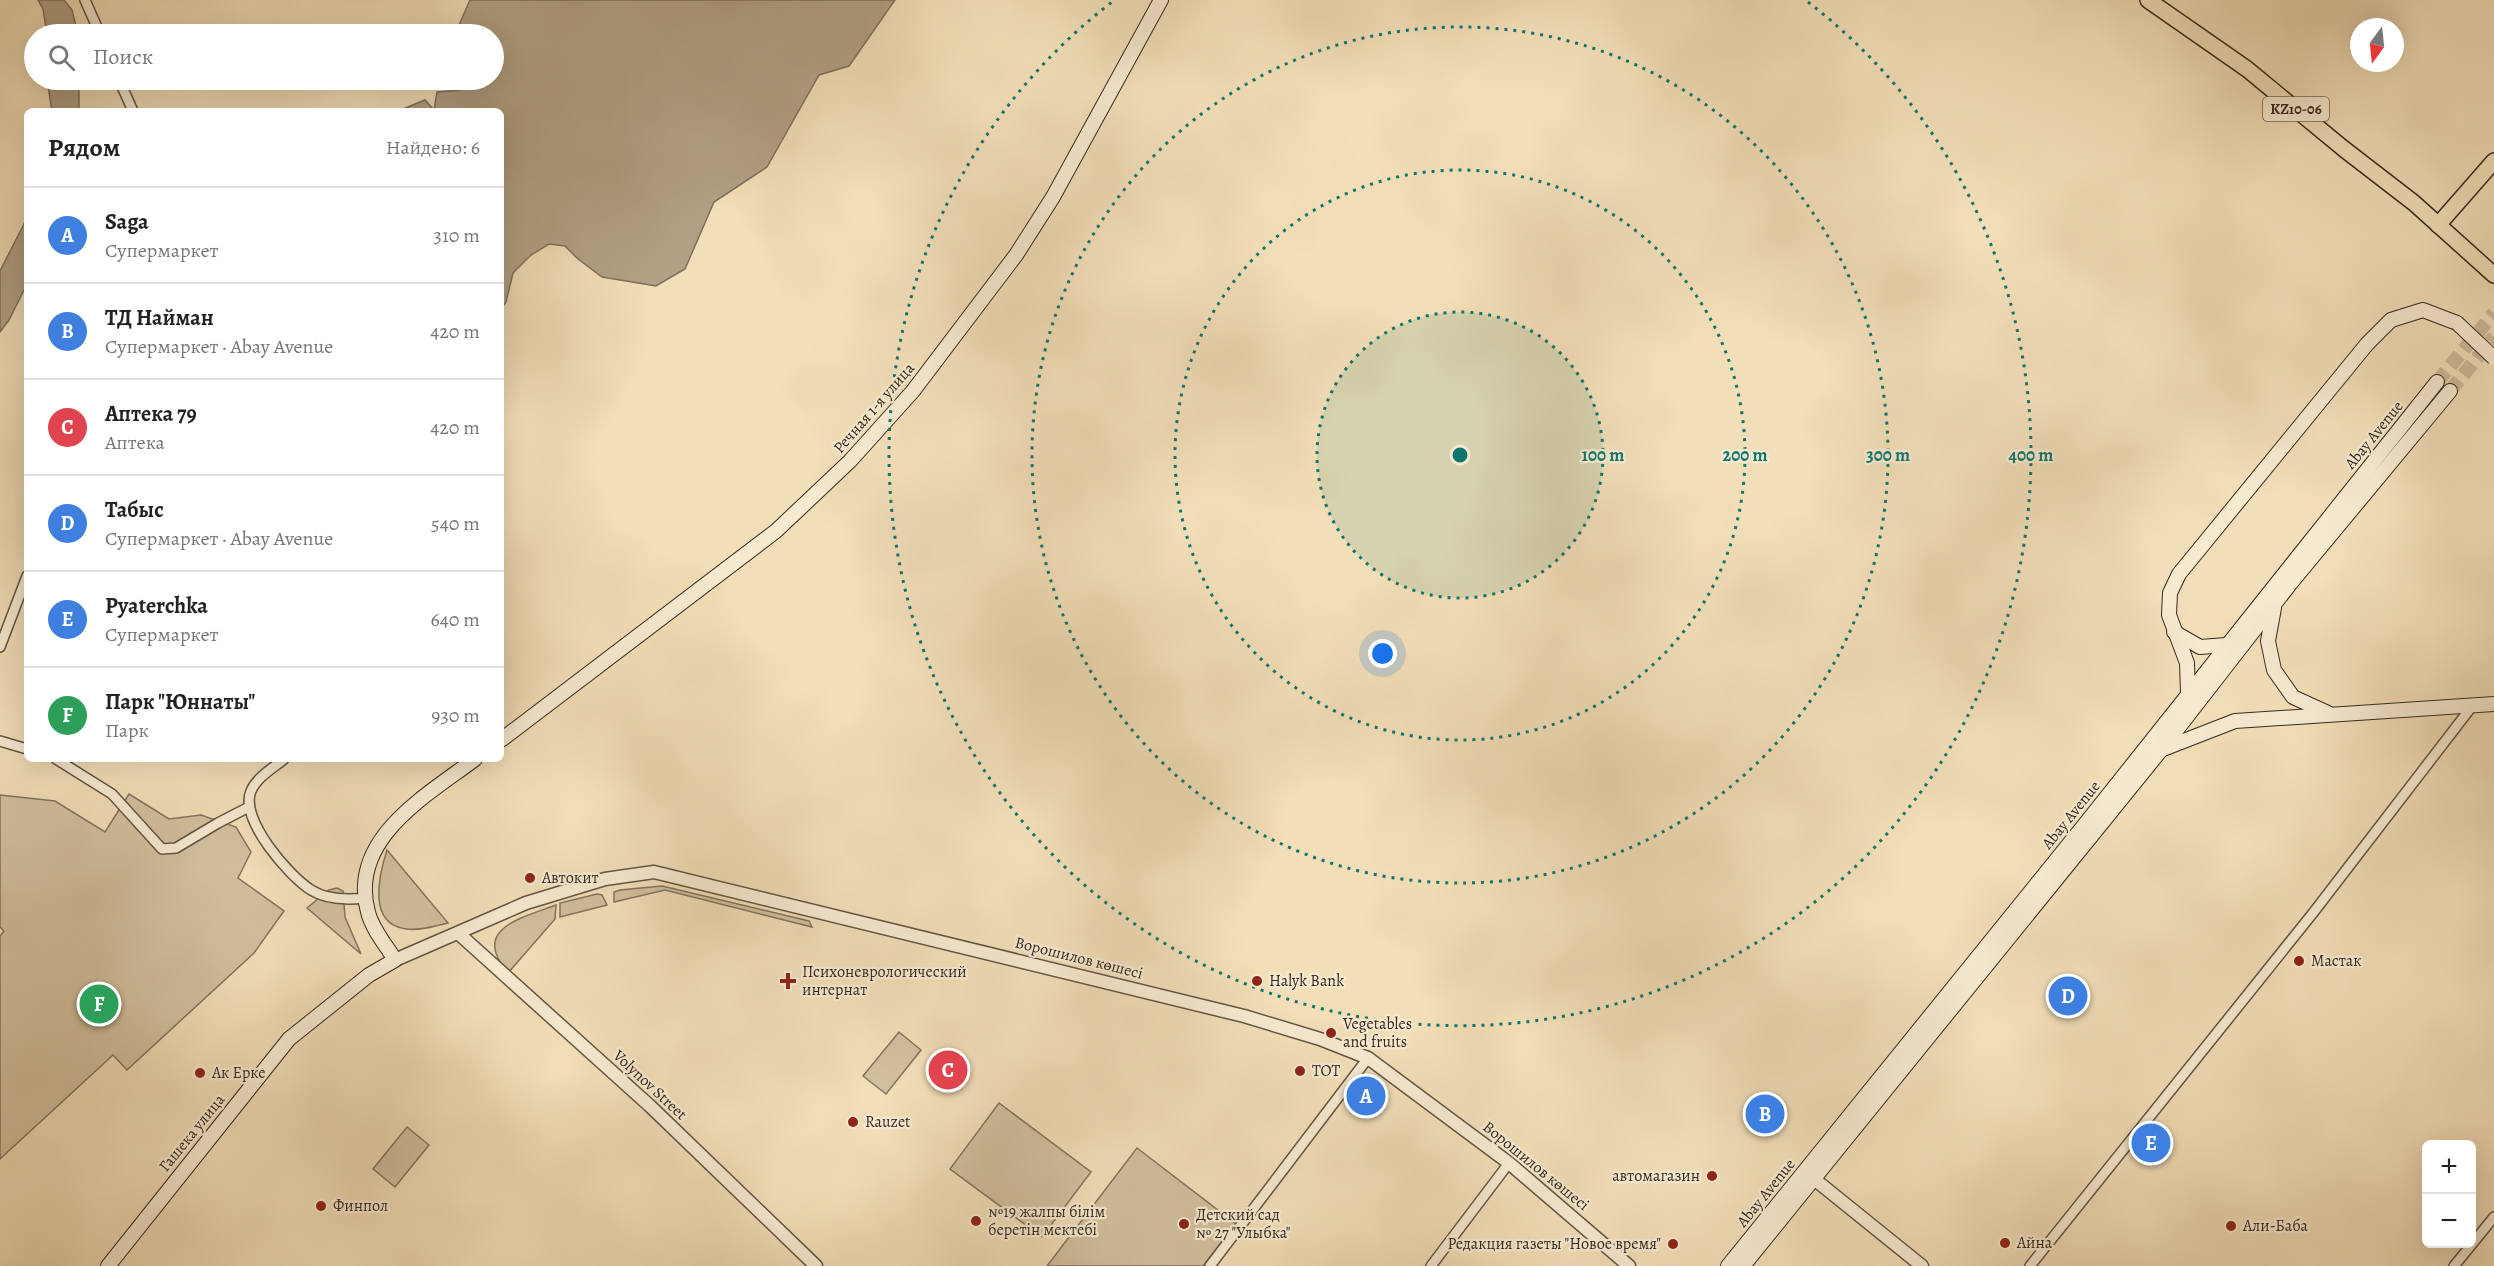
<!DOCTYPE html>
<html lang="ru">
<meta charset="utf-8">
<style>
body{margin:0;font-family:Alegreya,serif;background:#f6f6f6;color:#222}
.controls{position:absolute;right:18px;bottom:18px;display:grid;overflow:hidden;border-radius:9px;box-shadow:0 6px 24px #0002}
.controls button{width:54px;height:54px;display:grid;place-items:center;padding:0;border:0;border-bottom:2px solid #e0e0e0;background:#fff;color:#222;font:30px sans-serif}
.compass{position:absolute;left:2350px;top:18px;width:54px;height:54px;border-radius:50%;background:#fff;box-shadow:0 6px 24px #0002;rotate:195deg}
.you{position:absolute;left:1383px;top:654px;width:21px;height:21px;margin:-15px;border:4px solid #fff;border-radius:50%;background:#1a73e8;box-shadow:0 0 0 9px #1a73e833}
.badge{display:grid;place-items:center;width:39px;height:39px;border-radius:50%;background:#ea580c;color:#fff;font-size:20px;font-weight:700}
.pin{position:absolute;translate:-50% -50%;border:3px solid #fff;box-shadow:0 2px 6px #0006}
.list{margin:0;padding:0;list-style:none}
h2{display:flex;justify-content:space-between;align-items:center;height:78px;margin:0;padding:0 24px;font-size:26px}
h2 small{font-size:20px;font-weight:400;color:#767676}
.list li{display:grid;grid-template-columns:39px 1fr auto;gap:18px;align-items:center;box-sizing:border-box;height:96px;padding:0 24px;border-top:2px solid #e0e0e0}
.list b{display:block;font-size:22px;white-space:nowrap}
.list p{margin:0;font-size:20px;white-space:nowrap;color:#767676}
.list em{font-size:20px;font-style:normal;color:#767676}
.icon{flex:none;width:33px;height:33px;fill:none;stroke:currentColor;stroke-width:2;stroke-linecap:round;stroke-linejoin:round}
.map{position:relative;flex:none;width:2494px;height:1266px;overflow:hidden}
.search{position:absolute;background:#fff;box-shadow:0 6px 24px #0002;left:24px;top:24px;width:480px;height:66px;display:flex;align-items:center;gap:15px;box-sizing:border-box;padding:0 21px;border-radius:33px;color:#767676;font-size:22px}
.panel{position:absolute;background:#fff;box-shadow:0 6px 24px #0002;left:24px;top:108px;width:480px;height:654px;border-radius:9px}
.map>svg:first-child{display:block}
.green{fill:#d2bf9e;stroke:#82745e;stroke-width:1.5}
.water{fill:#b1a084;stroke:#7f705c;stroke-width:1.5}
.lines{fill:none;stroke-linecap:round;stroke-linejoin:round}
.secondary-tunnel{stroke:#ccba99;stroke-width:14;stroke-dasharray:14 7;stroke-linecap:butt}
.minor-casing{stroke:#635645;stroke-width:12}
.tertiary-casing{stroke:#635645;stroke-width:15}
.secondary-casing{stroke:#33291f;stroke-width:16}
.trunk-casing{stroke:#33291f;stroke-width:18}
.minor{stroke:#f7ead1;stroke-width:9}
.tertiary{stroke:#f7ead1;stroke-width:12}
.secondary{stroke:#f7ead1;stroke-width:14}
.trunk{stroke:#f2deb8;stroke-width:15}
.secondary-bridge-casing{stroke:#33291f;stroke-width:16;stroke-linecap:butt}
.secondary-bridge{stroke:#f7ead1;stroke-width:14}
.ring{fill:none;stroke:#0f766e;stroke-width:3;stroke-dasharray:3 6}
.poi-dot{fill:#8f2418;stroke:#f7ead1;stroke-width:2}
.labels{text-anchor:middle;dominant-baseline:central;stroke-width:4.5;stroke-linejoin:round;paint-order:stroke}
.shield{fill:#f7ead1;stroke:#6e6354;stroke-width:1.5}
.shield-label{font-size:15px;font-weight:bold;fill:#33291f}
.street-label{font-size:16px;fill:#33291f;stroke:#f7ead1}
.poi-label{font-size:16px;fill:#33291f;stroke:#f7ead1;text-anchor:start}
.centre{fill:#0f766e;stroke:#f7ead1;stroke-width:3}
.ring-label{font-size:18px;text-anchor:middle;font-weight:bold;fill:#0f766e;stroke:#f7ead1;stroke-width:4.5;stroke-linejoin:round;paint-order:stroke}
</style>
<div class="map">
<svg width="2494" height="1266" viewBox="0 0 2494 1266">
<rect width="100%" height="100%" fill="#f2deb8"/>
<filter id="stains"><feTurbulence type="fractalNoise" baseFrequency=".00333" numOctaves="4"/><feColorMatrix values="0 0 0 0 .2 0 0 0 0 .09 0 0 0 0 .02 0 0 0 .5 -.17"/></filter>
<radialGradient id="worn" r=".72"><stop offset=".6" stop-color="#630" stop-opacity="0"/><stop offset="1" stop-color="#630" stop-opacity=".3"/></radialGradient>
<g class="green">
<polygon points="129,794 169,819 201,815 236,827 251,852 238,878 284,911 254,953 127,1070 113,1055 0,1159 0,936 4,931 0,927 0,795 55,801 105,832"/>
<path d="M387,850L448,923C435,926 420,931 406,929C367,924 379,875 387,850Z"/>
<polygon points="662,886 809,921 812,927 665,890 614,902 614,892 620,890"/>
<polygon points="337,888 343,891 345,917 361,954 307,908 329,890"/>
<polygon points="597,894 602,895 607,905 560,917 560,903"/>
<path d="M556,905L555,919L508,973C470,929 521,918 556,905Z"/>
<polygon points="899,1032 921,1050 886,1094 863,1076"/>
<polygon points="999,1103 1091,1172 1042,1237 950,1169"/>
<polygon points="407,1127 429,1145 395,1187 373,1169"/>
<polygon points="1137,1148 1236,1224 1203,1266 1047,1266"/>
</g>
<g class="water">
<polygon points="38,0 64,0 72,10 78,34 47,34 43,9"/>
<polygon points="470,0 895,0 849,66 819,75 767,167 714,202 685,269 656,286 602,277 578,259 565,246 549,244 531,255 513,273 506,302 501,309 501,111 398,111 425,100 434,110 437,92 461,90 463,80 494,80 494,34 455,34"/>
<polygon points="47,80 79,80 79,111 52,111"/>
<polygon points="27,218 27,284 9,320 0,332 0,271"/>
</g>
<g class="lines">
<g class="secondary-tunnel">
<polyline points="2437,382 2494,313"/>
<polyline points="2450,391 2494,337"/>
</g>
<g class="minor-casing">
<g id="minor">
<polyline points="85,0 100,34"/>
<polyline points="119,80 133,111"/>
<polyline points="0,647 27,576"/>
<polyline points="0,741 27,749"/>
<polyline points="56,759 112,794 162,849 176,848 218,823 249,807"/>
<path d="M284,759C273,768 257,777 251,791C239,819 289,876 311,890C327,900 347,900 365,898"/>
<polyline points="1210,1266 1368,1058"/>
<polyline points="1431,1266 1509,1163"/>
<polyline points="2030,1266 2313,913 2473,705"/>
<polyline points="2454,1266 2494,1217"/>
</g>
</g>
<g class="tertiary-casing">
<g id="tertiary">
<polyline points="458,933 650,1106 816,1266"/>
<polyline points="395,960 526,903 605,879 654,872 1244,1016 1320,1039 1368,1058 1509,1163 1629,1266"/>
<polyline points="1808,1174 1922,1266"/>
</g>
</g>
<g class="secondary-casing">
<g id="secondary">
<polyline points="2274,608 2268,641 2274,670 2293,697 2328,713"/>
<polyline points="2174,632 2200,647 2227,645"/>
<polyline points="2188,693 2187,663 2169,615 2170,593 2179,574 2367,344 2391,320 2423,310 2457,323"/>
<polyline points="501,740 776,531 850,461 913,391 1016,255 1053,197 1161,0"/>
<polyline points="2163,749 2235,721 2494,704"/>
<path d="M108,1266L289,1039L369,975L395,960C386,945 372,929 368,912C348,839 426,796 475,759"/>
<polyline points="1728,1266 2082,828 2437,382"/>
<polyline points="1743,1266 2161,750 2290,584 2450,391"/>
</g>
</g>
<g class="trunk-casing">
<g id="trunk">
<polyline points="2148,0 2247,69 2344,149 2414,203 2494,275"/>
<polyline points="2438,225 2494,161"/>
</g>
</g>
<use href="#minor" class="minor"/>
<use href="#tertiary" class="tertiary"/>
<use href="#secondary" class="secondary"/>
<use href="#trunk" class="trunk"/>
<g class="secondary-bridge-casing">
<polyline id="secondary-bridge" points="2457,323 2494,358"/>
</g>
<use href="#secondary-bridge" class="secondary-bridge"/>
</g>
<circle cx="1460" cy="455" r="143" fill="#0f766e" fill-opacity=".12"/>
<g class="ring">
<circle cx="1460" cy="455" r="143"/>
<circle cx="1460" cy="455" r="285"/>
<circle cx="1460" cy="455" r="428"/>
<path d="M1808 2A571 571 0 1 1 1112 2"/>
</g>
<g class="poi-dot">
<circle cx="530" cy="878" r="6"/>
<circle cx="2299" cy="961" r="6"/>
<path d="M785 972h6v6h6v6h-6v6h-6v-6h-6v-6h6z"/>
<circle cx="1257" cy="981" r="6"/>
<circle cx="1331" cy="1033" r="6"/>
<circle cx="1300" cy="1071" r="6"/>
<circle cx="200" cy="1073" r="6"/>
<circle cx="853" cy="1122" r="6"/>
<circle cx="1712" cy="1176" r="6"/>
<circle cx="321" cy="1206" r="6"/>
<circle cx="976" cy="1221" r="6"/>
<circle cx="1184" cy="1224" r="6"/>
<circle cx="2231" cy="1226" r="6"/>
<circle cx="2005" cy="1243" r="6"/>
<circle cx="1673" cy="1244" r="6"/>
</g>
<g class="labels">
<rect class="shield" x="2263" y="97" width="66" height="24" rx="4.5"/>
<g class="shield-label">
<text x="2296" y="109">KZ10-06</text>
</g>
<g class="street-label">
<text transform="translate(874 408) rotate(-49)">Речная 1-я улица</text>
<text transform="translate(2374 435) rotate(-51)">Abay Avenue</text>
<text transform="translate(2071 815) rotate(-51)">Abay Avenue</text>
<text transform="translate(1079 958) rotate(14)">Ворошилов көшесі</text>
<text transform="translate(650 1085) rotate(43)">Volynov Street</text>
<text transform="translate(192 1133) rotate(-51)">Гашека улица</text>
<text transform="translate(1536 1166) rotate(39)">Ворошилов көшесі</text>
<text transform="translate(1766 1193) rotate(-51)">Abay Avenue</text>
</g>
<g class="poi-label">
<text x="542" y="878">Автокит</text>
<text x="2311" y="961">Мастак</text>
<text x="802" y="972">Психоневрологический<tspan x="802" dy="18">интернат</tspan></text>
<text x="1269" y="981">Halyk Bank</text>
<text x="1343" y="1024">Vegetables<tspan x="1343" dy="18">and fruits</tspan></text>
<text x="1312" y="1071">ТОТ</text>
<text x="212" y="1073">Ак Ерке</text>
<text x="865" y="1122">Rauzet</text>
<text x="1700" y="1176" text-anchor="end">автомагазин</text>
<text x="333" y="1206">Финпол</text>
<text x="988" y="1212">№19 жалпы білім<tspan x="988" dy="18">беретін мектебі</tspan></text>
<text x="1196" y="1215">Детский сад<tspan x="1196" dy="18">№ 27 "Улыбка"</tspan></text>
<text x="2243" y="1226">Али-Баба</text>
<text x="2017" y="1243">Айна</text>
<text x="1661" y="1244" text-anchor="end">Редакция газеты "Новое время"</text>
</g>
</g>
<circle cx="1460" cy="455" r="9" class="centre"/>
<g class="ring-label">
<text x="1603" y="461">100 m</text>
<text x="1745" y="461">200 m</text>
<text x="1888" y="461">300 m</text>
<text x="2031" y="461">400 m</text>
</g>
<rect width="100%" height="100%" filter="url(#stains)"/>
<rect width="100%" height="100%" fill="url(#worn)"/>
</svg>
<div class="controls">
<button>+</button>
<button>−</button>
</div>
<svg class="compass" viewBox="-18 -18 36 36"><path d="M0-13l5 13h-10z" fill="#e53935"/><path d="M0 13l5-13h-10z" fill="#767676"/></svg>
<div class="you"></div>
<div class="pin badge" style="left:1366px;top:1096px;background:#3f7fe0">A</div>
<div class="pin badge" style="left:1765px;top:1114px;background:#3f7fe0">B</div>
<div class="pin badge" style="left:948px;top:1070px;background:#e0444e">C</div>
<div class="pin badge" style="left:2068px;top:996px;background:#3f7fe0">D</div>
<div class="pin badge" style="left:2151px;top:1143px;background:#3f7fe0">E</div>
<div class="pin badge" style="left:99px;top:1004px;background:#2e9e5b">F</div>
<div class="search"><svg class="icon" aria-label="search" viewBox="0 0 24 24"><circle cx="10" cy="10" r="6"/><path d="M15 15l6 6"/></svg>Поиск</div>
<section class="panel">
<h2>Рядом<small>Найдено: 6</small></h2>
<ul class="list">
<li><span class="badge" style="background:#3f7fe0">A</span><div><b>Saga</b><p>Супермаркет</p></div><em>310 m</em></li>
<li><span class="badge" style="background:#3f7fe0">B</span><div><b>ТД Найман</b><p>Супермаркет · Abay Avenue</p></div><em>420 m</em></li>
<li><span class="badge" style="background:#e0444e">C</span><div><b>Аптека 79</b><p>Аптека</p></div><em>420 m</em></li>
<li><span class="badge" style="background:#3f7fe0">D</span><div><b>Табыс</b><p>Супермаркет · Abay Avenue</p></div><em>540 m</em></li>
<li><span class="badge" style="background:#3f7fe0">E</span><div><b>Pyaterchka</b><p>Супермаркет</p></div><em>640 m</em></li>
<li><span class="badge" style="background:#2e9e5b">F</span><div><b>Парк &quot;Юннаты&quot;</b><p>Парк</p></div><em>930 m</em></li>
</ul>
</section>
</div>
